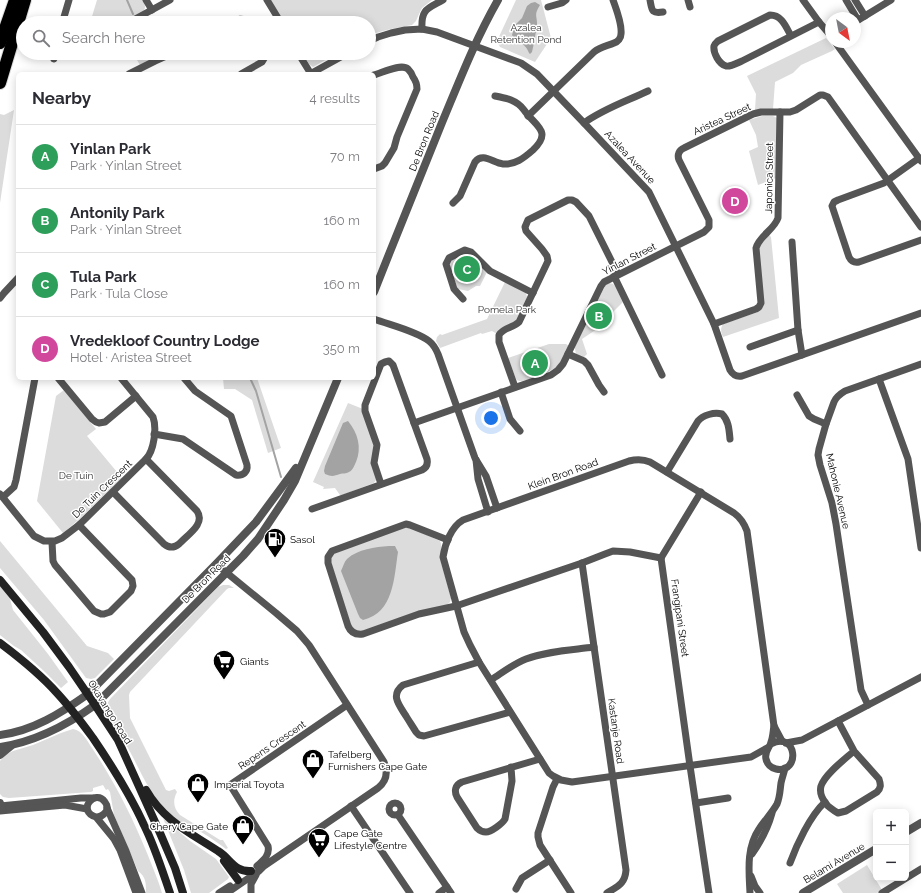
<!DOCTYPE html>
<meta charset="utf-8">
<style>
body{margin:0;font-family:Raleway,sans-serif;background:#f7f7f7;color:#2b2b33}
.controls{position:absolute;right:12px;bottom:12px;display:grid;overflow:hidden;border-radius:6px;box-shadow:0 2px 10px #0003}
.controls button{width:36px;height:36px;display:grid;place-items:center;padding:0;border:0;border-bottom:1px solid #e1e1e2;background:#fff;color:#2b2b33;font:20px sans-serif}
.compass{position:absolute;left:825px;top:12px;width:36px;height:36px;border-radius:50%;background:#fff;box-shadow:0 2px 10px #0003;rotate:148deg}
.you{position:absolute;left:491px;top:418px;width:14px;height:14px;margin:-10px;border:3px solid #fff;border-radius:50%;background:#1a73e8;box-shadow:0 0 0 6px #1a73e833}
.badge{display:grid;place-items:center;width:26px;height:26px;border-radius:50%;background:#111827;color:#fff;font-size:13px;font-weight:700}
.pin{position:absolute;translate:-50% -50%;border:2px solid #fff;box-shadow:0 1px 4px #0006}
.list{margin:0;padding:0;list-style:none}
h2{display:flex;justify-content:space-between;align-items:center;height:52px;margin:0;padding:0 16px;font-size:17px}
h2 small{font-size:13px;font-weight:400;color:#7c7c81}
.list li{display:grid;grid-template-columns:26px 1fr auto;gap:12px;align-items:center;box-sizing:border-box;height:64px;padding:0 16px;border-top:1px solid #e1e1e2}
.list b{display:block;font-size:15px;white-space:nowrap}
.list p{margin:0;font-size:13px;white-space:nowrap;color:#7c7c81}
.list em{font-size:13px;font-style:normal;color:#7c7c81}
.icon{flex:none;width:22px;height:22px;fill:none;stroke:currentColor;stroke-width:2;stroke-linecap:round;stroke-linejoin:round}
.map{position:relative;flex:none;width:921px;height:893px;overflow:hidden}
.search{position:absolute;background:#fff;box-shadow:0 2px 10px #0003;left:16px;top:16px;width:360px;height:44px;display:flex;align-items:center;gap:10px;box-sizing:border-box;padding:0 14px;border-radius:22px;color:#7c7c81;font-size:15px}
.panel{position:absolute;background:#fff;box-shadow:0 2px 10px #0003;left:16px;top:72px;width:360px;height:308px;border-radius:6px}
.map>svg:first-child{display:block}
.green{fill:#dcdcdc}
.water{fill:#a3a3a3}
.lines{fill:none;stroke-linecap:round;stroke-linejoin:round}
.stream{stroke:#a3a3a3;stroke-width:2}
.motorway-casing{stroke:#dbdbdb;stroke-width:14}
.minor{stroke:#555;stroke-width:7}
.tertiary{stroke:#555;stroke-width:8}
.secondary{stroke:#222;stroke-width:8}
.motorway{stroke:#000;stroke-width:12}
.labels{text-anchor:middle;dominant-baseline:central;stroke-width:3;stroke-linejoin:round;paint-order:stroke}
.park-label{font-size:10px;fill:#333;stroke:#fff}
.street-label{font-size:10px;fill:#000;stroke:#fff}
.poi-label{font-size:10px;fill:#000;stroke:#fff;text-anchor:start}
</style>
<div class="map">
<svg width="921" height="893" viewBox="0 0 921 893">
<rect width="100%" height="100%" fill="#fff"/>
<g class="green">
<path d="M97,0H143C145,5 147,9 141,13L123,23H90Z"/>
<polygon points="270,0 432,0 422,8 419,14 416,21 412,25 391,29 376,33 369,37 369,23 284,23"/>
<polygon points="516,0 541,0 551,38 535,62 500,47 497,41"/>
<polygon points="826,38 835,49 832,51 801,65 793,73 775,82 773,109 755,110 756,94 747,76"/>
<polygon points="133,53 166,53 140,65"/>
<polygon points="302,53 338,53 313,67 309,64"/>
<polygon points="14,110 0,203 0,114 4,115"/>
<polygon points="762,116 773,116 777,118 776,178 758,185 749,151 758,147 756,135 749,120"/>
<path d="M769,235L771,237L779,318L723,337C721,332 720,329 723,324L758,312L759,249L761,245Z"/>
<polygon points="467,253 487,272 480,286 476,286 468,291 458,289 457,287 449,265 450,261"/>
<polygon points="505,282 526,293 527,297 516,320 497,334 492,331 482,334 481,333 440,348 436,341 437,337 440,334 442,335 487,319"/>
<polygon points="609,283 613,284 615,286 623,302 594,331 582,339 587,354 583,358 576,354 575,349 575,347 605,286"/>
<path d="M549,344H566L569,346C565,353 563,362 556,367C552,371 527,381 521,381C519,381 518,381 516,379L508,358Z"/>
<polygon points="223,378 257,378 281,448 268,453 252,400 235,389 224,389"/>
<polygon points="64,390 96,429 87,436 122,478 76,522 63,533 37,501 56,396"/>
<polygon points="348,403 363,409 374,444 376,480 374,483 342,495 340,495 335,488 323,489 324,487 313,482"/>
<path d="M403,527H409L440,541C443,547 440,555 441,562L451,598L450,602L447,605L359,632L352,628L330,561L333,553Z"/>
<polygon points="0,541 87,646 108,653 114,659 95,678 91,679 86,678 44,620 0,568"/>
<path d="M223,585H229L234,588H229L227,589L130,692L129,695L130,718L166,790L169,791L175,789L177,792C172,801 174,809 180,815L220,840H223L228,848L226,849C218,843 210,837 201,832C189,826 178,822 169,813C148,794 139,766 125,743C121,735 109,718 107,710C106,706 108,702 110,699L218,587Z"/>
<polygon points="0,586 9,595 13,610 48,654 68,682 61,688 45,672 21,650 14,646 0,635"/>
<path d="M73,729C83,731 87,741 92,748C114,781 132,816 147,853C152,866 158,879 162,893H146C146,883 146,877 138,871L114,815L110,792L108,789L106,790L103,785L93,788V791L91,792L9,798L3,797L0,794V761L5,755L13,751L33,745L61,733Z"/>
<polygon points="163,818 190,841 216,859 229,877 228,879 209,893 191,893 184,870"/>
<polygon points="867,865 882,890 877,893 843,893 837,884"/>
</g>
<g class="water">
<path d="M535,2L540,5C533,16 538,16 537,27C535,35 534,44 532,52L530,54L529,53C525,41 516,44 512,35L515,25L522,18L527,6L531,3Z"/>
<path d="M348,421C358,433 362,448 356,462C354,466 353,470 349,472C346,474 343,473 340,474C334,476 332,477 325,474L324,471L325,466L343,423Z"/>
<path d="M389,546H395L398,552C394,577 394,613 363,620L360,618L358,614L341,571C343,567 344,562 347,559C358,549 375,547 389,546Z"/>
</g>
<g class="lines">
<g class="stream">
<polyline points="127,0 133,14"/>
<polyline points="250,378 256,391 281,477"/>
</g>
<g class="motorway-casing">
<g id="motorway">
<polyline points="0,43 15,0"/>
<polyline points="0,83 25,0"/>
</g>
</g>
<g class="minor">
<polyline points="146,0 152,10"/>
<polyline points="267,0 281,23"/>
<path d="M650,0C652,10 651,14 663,12"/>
<polyline points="688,0 690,7"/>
<polyline points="803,0 819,22 831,36"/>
<polyline points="846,0 858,20"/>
<polyline points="855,0 865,16"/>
<polyline points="548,7 562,3 566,0"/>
<polyline points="855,22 891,0"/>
<polyline points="64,23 64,17 69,0"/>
<polyline points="128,23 170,0"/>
<path d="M230,23C237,19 243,17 249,23"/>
<path d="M422,29C421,9 427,9 443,0"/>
<path d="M791,36C786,27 782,15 770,15L718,41C716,43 715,43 714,46C713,53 719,64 726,66C731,67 737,63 742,61L819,22"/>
<path d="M369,41L378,37L391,33L405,30L422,29L437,32L521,63L537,74L584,123L649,192L714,324L730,370C733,375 737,377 742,376L921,313"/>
<polyline points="835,42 921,161"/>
<polyline points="298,53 311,74"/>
<polyline points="54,59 56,53"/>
<polyline points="129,74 155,61 173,53"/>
<polyline points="241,74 262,62 265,57 266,53"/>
<polyline points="310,74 348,53"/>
<path d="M374,75C382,73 401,63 408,69C410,71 412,74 413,77C416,81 417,84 417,89L397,137L394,148L385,163L382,166L374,169"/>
<path d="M528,116L594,52C600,47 607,46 614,43C618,42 621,38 621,34C622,26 616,8 613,0"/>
<path d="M584,123C603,109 627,101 648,91"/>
<path d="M919,158L884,183L838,200L834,202L832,206L849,257C851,261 854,263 859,262L921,240"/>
<path d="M453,203L460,196L475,162C483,152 493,163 503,164C515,165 524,158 533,150C553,131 535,126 524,110C517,100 506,98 495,96"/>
<polyline points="792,242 798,330 802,355"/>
<polyline points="614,276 662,375"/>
<polyline points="0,298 4,293 18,278"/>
<polyline points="463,299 454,289 446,264 449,258 465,250 471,252 490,271 533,293"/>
<path d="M374,319C390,325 416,331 429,341C434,345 436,349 438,354L475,458L486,476L497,508"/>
<path d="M714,324L756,309L759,307L761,303L756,248C759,236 774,230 778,218L780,112"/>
<polyline points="750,347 798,330"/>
<polyline points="568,354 584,361 588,365 599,385 604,392"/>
<polyline points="58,378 92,419 96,422 99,423 105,422 136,396"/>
<polyline points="879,379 908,459 921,548"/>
<path d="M515,387L499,342V335C504,327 513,328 519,322L548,261L547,256L542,249L526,231L525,227L528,220L568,200H572L576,202L589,216L618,274"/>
<polyline points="501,392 510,419 520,431"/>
<polyline points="797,395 809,416 814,419 826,424"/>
<path d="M414,423L551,375L558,370L563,364L601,286L604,282L704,232L709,227V220L679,160C677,155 679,150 684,148L753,114L761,112H790L796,110L820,95H823L828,97L921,227"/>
<path d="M154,434L183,439L236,475C243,476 248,472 247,465L231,416L195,391L184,378"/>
<polyline points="476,460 478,479 488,512"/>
<path d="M667,472L698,421C703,415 714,412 722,414C729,421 729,430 730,439"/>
<path d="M113,492L164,544C169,548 174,548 179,544C187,535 206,524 197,511L146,459"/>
<path d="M0,494L34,536L44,541H55L62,538L79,525L146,459C154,451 157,428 153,417L121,378"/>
<polyline points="3,497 14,487 16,480 35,378"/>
<path d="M312,509L422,470C426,468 428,464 427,459L393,365L389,361L385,362L381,364L365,405V411L377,445L374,463L381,484"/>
<path d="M448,540L410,525L406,524L332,551L328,557V563L348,626C351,633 356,635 363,634L419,614L456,606L582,563L605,554L613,551L630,552L661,558"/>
<polyline points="52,542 53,561 55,565 94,611 101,614 104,614 110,612 131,591 133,586 132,580 79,525"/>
<polyline points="661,558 690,766 709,893"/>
<polyline points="661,558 701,492"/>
<path d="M582,563L626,870C625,884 618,886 607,893"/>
<path d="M216,564L276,613L297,631L309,645L384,762C388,772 387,781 378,788L264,866L259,871L227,893"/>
<path d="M479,662L403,685C390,695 399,705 406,716C409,721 413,727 416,732L419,735L424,736L510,712"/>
<path d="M491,680C502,673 513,664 526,659C547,651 572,650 594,647"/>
<path d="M868,705L861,690L836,524L832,503L820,465L818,455L819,449L826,424L834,402C836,397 840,394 845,391L921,364"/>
<path d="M838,721L854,751L879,779C881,785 881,788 877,792L846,811L838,813C834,811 832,809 828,806C823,801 819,793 821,786C825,774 845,759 854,751"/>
<polyline points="786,743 802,740 921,677"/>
<path d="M771,744C797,730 801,774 776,769C771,768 767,764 766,759C764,751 770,748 771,742C773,737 773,731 774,726"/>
<path d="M767,748L751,757L572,782L561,780L553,776L549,773L479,662L470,645L464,632L443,557C445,544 451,527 463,520L629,461C637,459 643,459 650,462L734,513C741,518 744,523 747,531L774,726L782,741"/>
<path d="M511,767L512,781L505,819C502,824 491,832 486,832C482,832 479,830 477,828L457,797C454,791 455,785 462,782L540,759"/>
<polyline points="557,779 553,787 538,833 538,837 540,845 571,893"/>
<circle cx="395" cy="809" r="6"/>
<polyline points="696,803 728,798"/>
<polyline points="0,806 81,798 93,798"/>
<polyline points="351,806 410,893"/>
<polyline points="107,808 126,851 142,893"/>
<polyline points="0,811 65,805 87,809"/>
<polyline points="398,815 451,893"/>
<path d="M96,817C103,817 111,810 105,802C95,788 76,811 96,817L114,839L120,850L136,893"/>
<path d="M752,854C761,841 768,828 772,813"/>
<path d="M790,863C797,844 810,816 825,802"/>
<path d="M257,866C264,860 270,855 268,846L230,785L347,705"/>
<polyline points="751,876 755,886 760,893"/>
<polyline points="516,889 522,878 550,860"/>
<polyline points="219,893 230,886"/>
<polyline points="251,893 251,884 256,875"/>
<polyline points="439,893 447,887"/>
<path d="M750,893C749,872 746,848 759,829C764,821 772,813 777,804C780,797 780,790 781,783C782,778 784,773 785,768"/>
<polyline points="882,893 921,869"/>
</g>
<g class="tertiary">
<path d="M374,292C396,236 419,180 441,125C459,82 475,40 498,0"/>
<path d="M0,735C33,731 61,713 88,694L216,564L256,522L296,468"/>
<path d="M0,747C35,742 67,725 95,705L243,556L258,539L284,500L295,481L338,378"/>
<polyline points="0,755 11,746"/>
<polyline points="0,803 2,810"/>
<polyline points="906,832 921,823"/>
<polyline points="803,893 876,849"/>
</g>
<g class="secondary">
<polyline points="0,580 43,632 69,667 95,705 118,740 160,833 175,868 183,893"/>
<path d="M0,643C20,658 40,674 57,693C70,707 82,723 93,738C112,766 130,794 144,825C155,847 162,870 170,893"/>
<path d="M146,790C164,821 189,832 218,851C231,859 234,872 251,871"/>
<polyline points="224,861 238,880"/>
</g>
<use href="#motorway" class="motorway"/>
</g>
<defs>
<g id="fuel-pin" transform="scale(1.15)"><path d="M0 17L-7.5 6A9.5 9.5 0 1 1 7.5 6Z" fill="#000" stroke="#fff"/><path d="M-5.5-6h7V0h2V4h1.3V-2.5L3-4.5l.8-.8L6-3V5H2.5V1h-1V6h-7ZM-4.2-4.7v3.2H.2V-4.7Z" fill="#fff"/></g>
<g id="supermarket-pin" transform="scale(1.15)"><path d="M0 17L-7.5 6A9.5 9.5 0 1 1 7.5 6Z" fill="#000" stroke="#fff"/><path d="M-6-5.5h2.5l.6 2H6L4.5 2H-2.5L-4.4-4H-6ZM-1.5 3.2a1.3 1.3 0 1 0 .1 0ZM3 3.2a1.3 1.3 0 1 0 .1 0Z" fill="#fff"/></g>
<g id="shop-pin" transform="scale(1.15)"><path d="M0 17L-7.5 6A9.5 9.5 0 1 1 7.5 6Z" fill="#000" stroke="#fff"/><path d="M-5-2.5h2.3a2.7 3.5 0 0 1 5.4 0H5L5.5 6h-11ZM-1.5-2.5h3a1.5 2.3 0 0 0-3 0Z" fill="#fff"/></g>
</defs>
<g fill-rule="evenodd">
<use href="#fuel-pin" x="275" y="539"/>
<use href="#supermarket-pin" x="224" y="661"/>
<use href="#shop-pin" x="313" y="760"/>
<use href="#shop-pin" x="198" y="784"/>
<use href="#shop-pin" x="243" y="826"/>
<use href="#supermarket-pin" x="319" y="839"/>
</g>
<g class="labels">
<g class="park-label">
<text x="526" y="27">Azalea<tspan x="526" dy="12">Retention Pond</tspan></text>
<text x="507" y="309">Pomela Park</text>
<text x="76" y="475">De Tuin</text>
</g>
<g class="street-label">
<text transform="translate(722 119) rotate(-25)">Aristea Street</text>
<text transform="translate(424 141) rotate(-68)">De Bron Road</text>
<text transform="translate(630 157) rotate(47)">Azalea Avenue</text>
<text transform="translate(769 178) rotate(-89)">Japonica Street</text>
<text transform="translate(629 259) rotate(-27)">Yinlan Street</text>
<text transform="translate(563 474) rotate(-20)">Klein Bron Road</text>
<text transform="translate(102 489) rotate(-44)">De Tuin Crescent</text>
<text transform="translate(838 491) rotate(77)">Mahonie Avenue</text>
<text transform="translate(206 579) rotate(-45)">De Bron Road</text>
<text transform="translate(680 618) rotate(82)">Frangipani Street</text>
<text transform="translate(110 712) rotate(58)">Okavango Road</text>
<text transform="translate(616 731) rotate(82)">Kastanje Road</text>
<text transform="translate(272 745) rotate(-34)">Repens Crescent</text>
<text transform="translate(834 863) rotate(-31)">Belami Avenue</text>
</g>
<g class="poi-label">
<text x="290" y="539">Sasol</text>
<text x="240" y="661">Giants</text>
<text x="328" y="754">Tafelberg<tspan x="328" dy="12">Furnishers Cape Gate</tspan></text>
<text x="214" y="784">Imperial Toyota</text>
<text x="228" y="826" text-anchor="end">Chery Cape Gate</text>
<text x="334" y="833">Cape Gate<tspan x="334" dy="12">Lifestyle Centre</tspan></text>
</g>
</g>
</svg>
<div class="controls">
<button>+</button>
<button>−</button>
</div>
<svg class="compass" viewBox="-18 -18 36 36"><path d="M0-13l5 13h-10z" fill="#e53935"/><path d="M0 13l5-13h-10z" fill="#7c7c81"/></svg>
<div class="you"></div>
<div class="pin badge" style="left:535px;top:363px;background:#2e9e5b">A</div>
<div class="pin badge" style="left:599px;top:316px;background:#2e9e5b">B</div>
<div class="pin badge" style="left:467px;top:269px;background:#2e9e5b">C</div>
<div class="pin badge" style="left:735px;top:201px;background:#d1479c">D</div>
<div class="search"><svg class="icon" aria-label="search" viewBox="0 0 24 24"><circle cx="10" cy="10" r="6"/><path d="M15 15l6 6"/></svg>Search here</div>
<section class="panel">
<h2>Nearby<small>4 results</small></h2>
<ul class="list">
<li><span class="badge" style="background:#2e9e5b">A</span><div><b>Yinlan Park</b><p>Park · Yinlan Street</p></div><em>70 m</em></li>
<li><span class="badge" style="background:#2e9e5b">B</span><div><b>Antonily Park</b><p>Park · Yinlan Street</p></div><em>160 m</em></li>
<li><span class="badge" style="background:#2e9e5b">C</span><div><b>Tula Park</b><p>Park · Tula Close</p></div><em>160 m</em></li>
<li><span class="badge" style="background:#d1479c">D</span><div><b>Vredekloof Country Lodge</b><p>Hotel · Aristea Street</p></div><em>350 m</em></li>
</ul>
</section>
</div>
